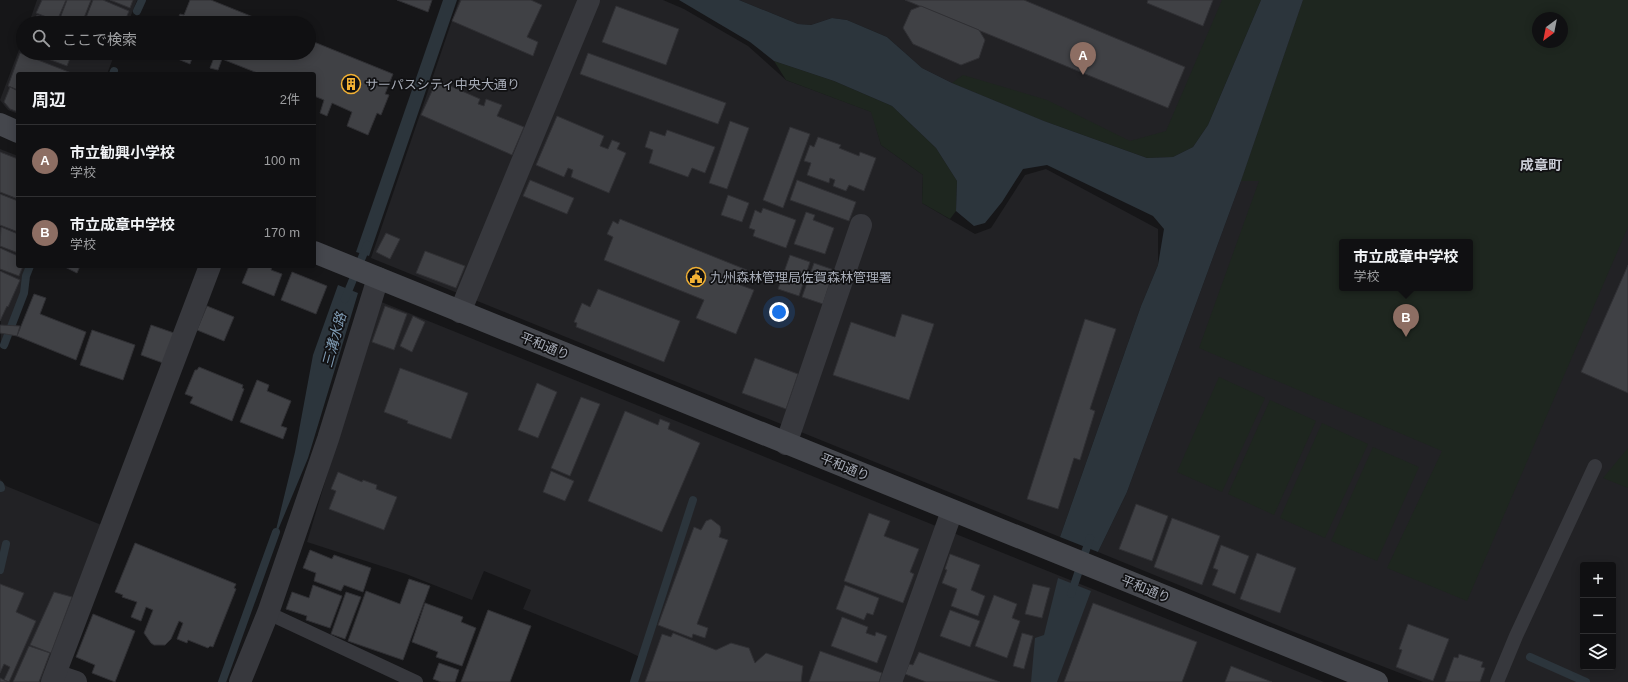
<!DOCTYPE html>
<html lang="ja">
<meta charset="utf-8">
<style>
body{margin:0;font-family:Helvetica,"Noto Sans JP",sans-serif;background:#19191b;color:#f1f3f6}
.controls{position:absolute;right:12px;bottom:12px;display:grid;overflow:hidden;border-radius:4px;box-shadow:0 2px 10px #0003}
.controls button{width:36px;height:36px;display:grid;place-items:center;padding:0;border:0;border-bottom:1px solid #303032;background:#101012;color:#f1f3f6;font:20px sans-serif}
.compass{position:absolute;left:1532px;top:12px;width:36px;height:36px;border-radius:50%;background:#101012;box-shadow:0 2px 10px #0003;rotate:212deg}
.you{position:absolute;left:779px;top:312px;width:14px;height:14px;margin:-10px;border:3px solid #fff;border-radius:50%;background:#1a73e8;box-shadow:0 0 0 6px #1a73e833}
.badge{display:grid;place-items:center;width:26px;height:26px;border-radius:50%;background:#2563eb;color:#fff;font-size:13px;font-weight:700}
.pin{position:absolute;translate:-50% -33px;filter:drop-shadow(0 1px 2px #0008)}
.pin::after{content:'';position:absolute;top:21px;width:14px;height:12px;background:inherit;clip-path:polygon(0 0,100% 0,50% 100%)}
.popup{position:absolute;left:1339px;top:239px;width:134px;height:52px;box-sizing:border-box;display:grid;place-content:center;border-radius:4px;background:#101012;filter:drop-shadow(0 1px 3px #0005);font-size:13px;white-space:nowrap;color:#9c9d9f}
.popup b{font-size:15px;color:#f1f3f6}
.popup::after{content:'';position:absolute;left:50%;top:100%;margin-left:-8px;border:8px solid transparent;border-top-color:#101012}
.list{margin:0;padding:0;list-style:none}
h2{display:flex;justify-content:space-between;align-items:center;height:52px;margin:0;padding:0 16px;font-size:17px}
h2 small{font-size:13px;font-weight:400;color:#9c9d9f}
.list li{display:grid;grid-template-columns:26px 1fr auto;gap:12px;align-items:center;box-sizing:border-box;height:72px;padding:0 16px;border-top:1px solid #303032}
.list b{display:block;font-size:15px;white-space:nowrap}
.list p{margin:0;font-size:13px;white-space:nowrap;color:#9c9d9f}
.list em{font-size:13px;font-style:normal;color:#9c9d9f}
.icon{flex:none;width:22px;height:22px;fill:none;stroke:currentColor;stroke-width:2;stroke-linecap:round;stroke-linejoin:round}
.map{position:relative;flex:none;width:1628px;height:682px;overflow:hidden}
.search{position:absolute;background:#101012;box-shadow:0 2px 10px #0003;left:16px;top:16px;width:300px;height:44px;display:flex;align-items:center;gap:10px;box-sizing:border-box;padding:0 14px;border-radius:22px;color:#9c9d9f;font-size:15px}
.panel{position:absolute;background:#101012;box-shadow:0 2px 10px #0003;left:16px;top:72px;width:300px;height:196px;border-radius:4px}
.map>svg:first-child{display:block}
.built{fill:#222225;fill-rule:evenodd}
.green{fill:#1e261f;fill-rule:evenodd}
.water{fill:#2c353c}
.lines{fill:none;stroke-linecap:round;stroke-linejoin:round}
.stream{stroke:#2c353c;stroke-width:8}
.building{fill:#404145;stroke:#303034}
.lane{stroke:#37383d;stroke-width:14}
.street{stroke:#37383d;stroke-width:22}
.secondary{stroke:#45474d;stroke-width:22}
.labels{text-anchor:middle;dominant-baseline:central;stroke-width:3.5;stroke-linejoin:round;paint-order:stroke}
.poi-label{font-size:13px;fill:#a8adb8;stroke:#111113;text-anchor:start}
.street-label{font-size:13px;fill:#a8adb8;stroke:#111113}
.neighbourhood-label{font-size:14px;font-weight:bold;fill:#c9ccd4;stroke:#111113}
.water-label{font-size:14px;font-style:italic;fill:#7f9bb3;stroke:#111113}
</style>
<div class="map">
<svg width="1628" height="682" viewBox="0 0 1628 682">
<rect width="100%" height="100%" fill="#161618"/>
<g class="built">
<polygon points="37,0 137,0 128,23 29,23"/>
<polygon points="459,0 663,0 684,9 748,46 786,80 872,112 881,145 923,175 922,203 975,234 991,228 1025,175 1046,169 1158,229 1158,265 1141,306 1060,537 371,258"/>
<polygon points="739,0 1261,0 1173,157 1044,121 952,83 922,68 887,37 847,20 832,18 811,25 798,24"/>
<path d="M1303,0H1628V682H1423L1289,630L1098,552L1127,492L1241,181ZM1538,18H1562V42H1538ZM1342,242H1470V288H1342ZM1583,565H1613V667H1583Z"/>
<polygon points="23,39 23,53 115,53 107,74 18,74 18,114 8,110 0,100"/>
<polygon points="0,149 18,156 18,266 28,266 23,277 22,294 1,346"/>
<polygon points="379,301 941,528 1324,682 637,682 644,659 625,650 523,609 531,590 484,571 472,600 406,574 307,542"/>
<polygon points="0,479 6,486 104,526 44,682 0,682"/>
</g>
<g class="green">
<polygon points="1222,0 1261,0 1208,125 1193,147 1173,157 1147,158 1044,121 952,83 963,75 1047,100 1130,141 1166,131"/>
<path d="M1303,0H1628V227L1467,601L1387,568L1442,451L1199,348L1259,181H1241ZM1538,18H1562V42H1538ZM1342,242H1470V288H1342Z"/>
<polygon points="774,61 834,81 892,106 936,148 957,181 956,211 950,219 922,203 923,175 881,145 871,112 786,80"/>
<polygon points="1219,377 1265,398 1222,492 1177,472"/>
<polygon points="1270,400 1316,421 1274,515 1228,494"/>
<polygon points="1322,423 1368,444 1325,538 1280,518"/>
<polygon points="1373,447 1419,467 1377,561 1331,541"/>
<polygon points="1628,448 1628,488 1603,478"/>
</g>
<g class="water">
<polygon points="443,0 457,0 369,256 356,252"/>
<polygon points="679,0 739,0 798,24 811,25 832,18 847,20 887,37 922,68 952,83 1044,121 1147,158 1173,157 1193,147 1208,125 1261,0 1303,0 1241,181 1127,492 1098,552 1060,537 1141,306 1158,265 1164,229 1153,216 1047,165 1023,169 1002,202 985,223 974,226 956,211 957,181 936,148 892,106 834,81 774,61 750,42"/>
<polygon points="338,285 358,293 308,458 273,542 295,452 313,355"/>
<polygon points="1058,578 1091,591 1057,682 1031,682 1035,638 1044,635"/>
</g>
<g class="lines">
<g class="stream">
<polyline points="137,11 142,0"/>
<polyline points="113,74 114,71"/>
<polyline points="345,299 367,245"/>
<polyline points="4,345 24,293 26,276 30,266"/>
<polyline points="0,485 1,488"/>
<polyline points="0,570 6,544"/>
<polyline points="1071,594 1090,538"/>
<polyline points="1530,657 1586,682"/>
<polyline points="222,682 276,532"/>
<polyline points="634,682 693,500"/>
</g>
</g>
<g class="building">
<polygon points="42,0 66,0 57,21 36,13"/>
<polygon points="67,0 91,0 82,23 63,23 59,21"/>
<polygon points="93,0 103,0 129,11 124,23 84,23"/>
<polygon points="110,0 133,0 130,8"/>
<polygon points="190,0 211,0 268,23 176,23 180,14 184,15"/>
<polygon points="397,0 432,0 428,12"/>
<polygon points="461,0 531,0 542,5 527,37 538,42 533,56 452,21"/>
<polygon points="905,0 1024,0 1185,67 1168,108"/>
<polygon points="1148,0 1213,0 1203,26 1147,3"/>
<polygon points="616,6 679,29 666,65 602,42"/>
<polygon points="921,6 979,30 985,40 979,58 961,65 913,44 903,28 911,10"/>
<polygon points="37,15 58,23 34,23"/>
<polygon points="309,40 393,74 385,94 389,95 381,115 377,113 368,135 347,126 352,112 332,103 327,116 320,113 324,100 314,96 314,74 260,74 222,59 218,70 210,68 215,55 209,53 309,53"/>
<polygon points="20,53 74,74 18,74 18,90 8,86"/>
<polygon points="32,53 72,53 67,66"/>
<polygon points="168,53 194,53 190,64 168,55"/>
<polygon points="588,53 726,103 718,124 580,74"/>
<polygon points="437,80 480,99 478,104 484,106 486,99 502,105 497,116 524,127 512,155 421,115"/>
<polygon points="10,87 18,91 18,112 10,109 4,102"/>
<polygon points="557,116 604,136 600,146 608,149 612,140 620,143 617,149 626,153 609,193 571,177 573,170 568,168 564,177 536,165"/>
<polygon points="730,121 749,128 727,189 709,183"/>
<polygon points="790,127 810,134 783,208 763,200"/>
<polygon points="667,130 715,147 705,173 692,168 688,177 649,163 653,150 645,147 650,131 665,136"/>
<polygon points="818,137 841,145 839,148 859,156 860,152 876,158 864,191 849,185 846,191 833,186 835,180 830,178 829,183 807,175 811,163 804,161 810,145 814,147"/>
<polygon points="0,152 18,159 18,199 0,192"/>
<polygon points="530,180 574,198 567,214 523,196"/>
<polygon points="797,180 856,202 849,221 790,200"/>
<polygon points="0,194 18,201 18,232 0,225"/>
<polygon points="728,195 749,203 742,222 721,215"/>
<polygon points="763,208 796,220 786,248 753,236 755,230 749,228 755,210 761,213"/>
<polygon points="806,212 815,215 813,220 834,228 825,254 794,244"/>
<polygon points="620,219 747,270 740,285 754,290 736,334 696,318 704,300 604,260 613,237 607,234 613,221 618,224"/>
<polygon points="1,227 18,234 18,253 0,246"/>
<polygon points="386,233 400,239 390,259 376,252"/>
<polygon points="0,248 18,256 18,266 23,266 19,276 0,269"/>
<polygon points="425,251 465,266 456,288 416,273"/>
<polygon points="790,255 810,262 799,296 778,289"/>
<polygon points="814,263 834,270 823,304 802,297"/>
<polygon points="1628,265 1628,393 1581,372"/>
<polygon points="63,266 80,266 77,273"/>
<polygon points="249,266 272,266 271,270 282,274 274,296 242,283"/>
<polygon points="0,271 20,280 8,307 7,306 0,321"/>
<polygon points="292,272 327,286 316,314 281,300"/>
<polygon points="598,289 680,321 664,362 576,327 577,323 574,322 582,303 590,307"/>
<polygon points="34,294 46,298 40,314 86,332 76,360 17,336"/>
<polygon points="207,306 234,317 224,341 197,330"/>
<polygon points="385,306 407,314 394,350 372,342"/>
<polygon points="902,314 934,324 909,400 833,375 851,322 895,337"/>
<polygon points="413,316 425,322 412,352 400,346"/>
<polygon points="1085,319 1116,329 1090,409 1095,411 1080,460 1074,458 1058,509 1027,499"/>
<polygon points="0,325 20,326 17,336 0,333"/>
<polygon points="151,325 174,333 163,363 141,355"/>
<polygon points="92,330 135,345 123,380 80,365"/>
<polygon points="755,358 798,374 786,409 742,393"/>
<polygon points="199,367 243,385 242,388 244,389 232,421 190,403 193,397 185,394 195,370 197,370"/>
<polygon points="400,368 468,393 451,439 407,423 408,421 384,412"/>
<polygon points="257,380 269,385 267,391 291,401 281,426 287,428 283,439 240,422"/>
<polygon points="537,383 557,392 538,438 518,430"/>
<polygon points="581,397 600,404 570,476 551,468"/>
<polygon points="625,411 658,425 660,419 670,423 668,429 700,443 662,532 588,501"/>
<polygon points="551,471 574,481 565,501 543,492"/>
<polygon points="338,472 362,482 363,480 377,485 376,489 397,497 384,530 329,509 336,491 331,489"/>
<polygon points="1136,504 1168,516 1152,561 1119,549"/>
<polygon points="869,513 890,521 884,536 919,549 910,572 914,574 903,603 844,581"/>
<polygon points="1172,518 1220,536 1202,585 1154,567"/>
<polygon points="711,519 720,526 721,531 719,537 728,540 697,624 708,628 705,638 693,634 692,638 658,625 694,527 701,530 706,521"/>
<polygon points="135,543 236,584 234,588 236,589 213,647 210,646 208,648 188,640 187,643 177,639 183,623 179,621 171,639 165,645 154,645 151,643 144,633 153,610 146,607 141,621 131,617 137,602 122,597 123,595 115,592"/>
<polygon points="1221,545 1249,556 1235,594 1212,585 1218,570 1213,568"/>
<polygon points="310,550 332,559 334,555 371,568 363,592 344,585 341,591 314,581 316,573 303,568"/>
<polygon points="1257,553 1296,568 1280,613 1240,599"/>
<polygon points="950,554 980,565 971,590 985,596 978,616 951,606 957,589 942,583 947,570 945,569"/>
<polygon points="409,579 430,586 403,660 348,641 366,591 400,604"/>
<polygon points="0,584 24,593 16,612 36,621 9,682 4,680 10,667 4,664 0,673"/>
<polygon points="1033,584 1050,588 1042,618 1025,614"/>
<polygon points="313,585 342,596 330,628 306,620 307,616 286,609 292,592 309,598"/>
<polygon points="845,585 879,598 873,615 867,613 864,620 836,609"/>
<polygon points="54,592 72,597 51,653 30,645"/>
<polygon points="346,592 361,597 345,639 331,634"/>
<polygon points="994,595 1017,604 1012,618 1020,621 1007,658 975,646"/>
<polygon points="425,603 463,617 461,622 476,628 462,666 436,657 438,652 412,642"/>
<polygon points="1093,603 1197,642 1182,682 1064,682"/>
<polygon points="488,610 531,626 510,682 461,682"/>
<polygon points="950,610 980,621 970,647 940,636"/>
<polygon points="93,614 135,631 115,682 92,673 95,665 76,657"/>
<polygon points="842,617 868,627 866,633 875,636 876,632 887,636 877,663 831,646"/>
<polygon points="1408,624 1449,639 1433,681 1396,667 1402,650 1399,649"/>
<polygon points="673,633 716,650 731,643 749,648 755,663 766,653 803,666 801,682 645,682 662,634 671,637"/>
<polygon points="1022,633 1033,636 1024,669 1013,666"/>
<polygon points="29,646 50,653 39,682 13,682"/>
<polygon points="820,651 882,673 879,682 809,682"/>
<polygon points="919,652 1000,682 926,682 905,674 909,664 913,665"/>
<polygon points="1459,654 1483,662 1481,667 1485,668 1480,682 1445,682 1454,657 1458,658"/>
<polygon points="439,663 459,670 455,682 441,682 433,679"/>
<polygon points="1231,666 1272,682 1225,682"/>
<polygon points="0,678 8,682 0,682"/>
</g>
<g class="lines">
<g class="lane">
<polyline points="268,613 416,682"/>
<polyline points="1497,682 1516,636 1595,466"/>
</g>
<g class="street">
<polyline points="460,312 589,0"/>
<polyline points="786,444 861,225"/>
<polyline points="55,675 76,682"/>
<polyline points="52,682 210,266"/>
<polyline points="240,682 268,613 328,439 378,278"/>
<polyline points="891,682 952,511"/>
</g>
<g class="secondary">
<polyline points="0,124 18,132"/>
<polyline points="314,252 1377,682"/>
</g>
</g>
<defs>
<g id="building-ring" transform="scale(1)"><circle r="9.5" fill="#111113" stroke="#f2b134" stroke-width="1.5"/><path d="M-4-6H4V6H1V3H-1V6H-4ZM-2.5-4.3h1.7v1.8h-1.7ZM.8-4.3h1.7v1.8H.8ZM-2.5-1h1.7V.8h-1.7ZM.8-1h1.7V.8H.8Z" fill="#f2b134"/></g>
<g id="civic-ring" transform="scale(1)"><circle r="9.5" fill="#111113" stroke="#f2b134" stroke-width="1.5"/><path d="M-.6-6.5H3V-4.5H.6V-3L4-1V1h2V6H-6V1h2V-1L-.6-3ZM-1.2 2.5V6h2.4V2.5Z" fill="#f2b134"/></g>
</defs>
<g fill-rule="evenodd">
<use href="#building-ring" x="351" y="84"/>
<use href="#civic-ring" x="696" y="277"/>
</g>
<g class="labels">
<g class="poi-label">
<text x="365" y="84">サーパスシティ中央大通り</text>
<text x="710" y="277">九州森林管理局佐賀森林管理署</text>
</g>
<g class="street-label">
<text transform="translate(545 346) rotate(22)">平和通り</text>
<text transform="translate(845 467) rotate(22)">平和通り</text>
<text transform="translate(1146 589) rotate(22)">平和通り</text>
</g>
<g class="neighbourhood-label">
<text x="1541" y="165">成章町</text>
</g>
<g class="water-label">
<text transform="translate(334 340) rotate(-75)">三溝水路</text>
</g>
</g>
</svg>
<div class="controls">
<button>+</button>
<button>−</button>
<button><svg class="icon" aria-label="layers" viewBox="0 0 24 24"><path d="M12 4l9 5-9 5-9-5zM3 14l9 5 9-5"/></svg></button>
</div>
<svg class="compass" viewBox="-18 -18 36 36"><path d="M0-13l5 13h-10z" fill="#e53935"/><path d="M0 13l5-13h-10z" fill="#9c9d9f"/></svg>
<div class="you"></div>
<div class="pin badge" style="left:1083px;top:75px;background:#8d6e63">A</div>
<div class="pin badge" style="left:1406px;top:337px;background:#8d6e63">B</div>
<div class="popup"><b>市立成章中学校</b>学校</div>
<div class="search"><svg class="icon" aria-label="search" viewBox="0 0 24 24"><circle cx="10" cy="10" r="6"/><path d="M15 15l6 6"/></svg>ここで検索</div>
<section class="panel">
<h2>周辺<small>2件</small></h2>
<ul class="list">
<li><span class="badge" style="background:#8d6e63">A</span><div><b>市立勧興小学校</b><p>学校</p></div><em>100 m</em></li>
<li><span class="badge" style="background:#8d6e63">B</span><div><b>市立成章中学校</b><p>学校</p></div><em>170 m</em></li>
</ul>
</section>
</div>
